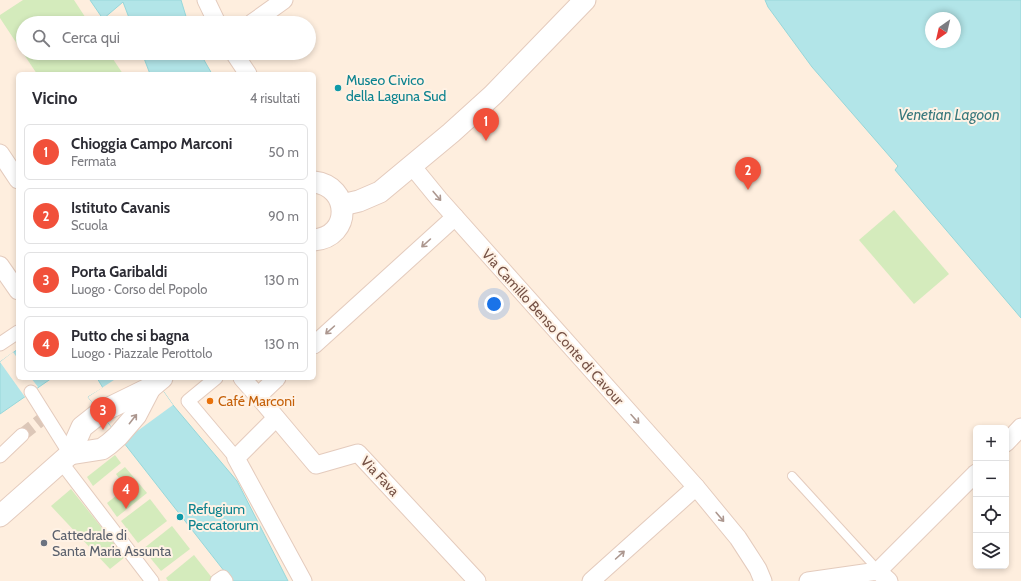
<!DOCTYPE html>
<html lang="it">
<meta charset="utf-8">
<style>
body{margin:0;font-family:Cabin,sans-serif;background:#f2f2f3;color:#2b2b33}
.controls{position:absolute;right:12px;bottom:12px;display:grid;overflow:hidden;border-radius:6px;box-shadow:0 2px 6px #0003}
.controls button{width:36px;height:36px;display:grid;place-items:center;padding:0;border:0;border-bottom:1px solid #e1e1e2;background:#fff;color:#2b2b33;font:20px sans-serif}
.compass{position:absolute;left:925px;top:12px;width:36px;height:36px;border-radius:50%;background:#fff;box-shadow:0 2px 6px #0003;rotate:214deg}
.you{position:absolute;left:494px;top:304px;width:14px;height:14px;margin:-10px;border:3px solid #fff;border-radius:50%;background:#1a73e8;box-shadow:0 0 0 6px #1a73e833}
.badge{display:grid;place-items:center;width:26px;height:26px;border-radius:50%;background:#f1503a;color:#fff;font-size:13px;font-weight:700}
.pin{position:absolute;translate:-50% -33px;filter:drop-shadow(0 1px 2px #0008)}
.pin::after{content:'';position:absolute;top:21px;width:14px;height:12px;background:inherit;clip-path:polygon(0 0,100% 0,50% 100%)}
.list{margin:0;padding:0;list-style:none}
h2{display:flex;justify-content:space-between;align-items:center;height:52px;margin:0;padding:0 16px;font-size:17px}
h2 small{font-size:13px;font-weight:400;color:#7c7c81}
.list li{display:grid;grid-template-columns:26px 1fr auto;gap:12px;align-items:center;box-sizing:border-box;height:56px;margin:0 8px 8px;padding:0 8px;border:1px solid #e1e1e2;border-radius:6px}
.list b{display:block;font-size:15px;white-space:nowrap}
.list p{margin:0;font-size:13px;white-space:nowrap;color:#7c7c81}
.list em{font-size:13px;font-style:normal;color:#7c7c81}
.icon{flex:none;width:22px;height:22px;fill:none;stroke:currentColor;stroke-width:2;stroke-linecap:round;stroke-linejoin:round}
.map{position:relative;flex:none;width:1021px;height:581px;overflow:hidden}
.search{position:absolute;background:#fff;box-shadow:0 2px 6px #0003;left:16px;top:16px;width:300px;height:44px;display:flex;align-items:center;gap:10px;box-sizing:border-box;padding:0 14px;border-radius:22px;color:#7c7c81;font-size:15px}
.panel{position:absolute;background:#fff;box-shadow:0 2px 6px #0003;left:16px;top:72px;width:300px;height:308px;border-radius:6px}
.map>svg:first-child{display:block}
.green{fill:#d4ebbc}
.water{fill:#b2e5e8;stroke:#97d7da;fill-rule:evenodd}
.pier{fill:#feeede}
.lines{fill:none;stroke-linecap:round;stroke-linejoin:round}
.pedestrian-tunnel{stroke:#dcc7b8;stroke-width:13;stroke-dasharray:13 6;stroke-linecap:butt}
.service-casing{stroke:#e4cbbd;stroke-width:10}
.pedestrian-casing{stroke:#e4cbbd;stroke-width:15}
.minor-casing{stroke:#e4cbbd;stroke-width:19}
.tertiary-casing{stroke:#e4cbbd;stroke-width:23}
.service{stroke:#fff;stroke-width:8}
.pedestrian{stroke:#fff;stroke-width:13}
.minor{stroke:#fff;stroke-width:17}
.tertiary{stroke:#fff;stroke-width:21}
.oneway{stroke:#ac978f}
.culture-dot{fill:#0f9aa8;stroke:#fff2e5;stroke-width:1.5}
.food-dot{fill:#e8710a;stroke:#fff2e5;stroke-width:1.5}
.worship-dot{fill:#6b7280;stroke:#fff2e5;stroke-width:1.5}
.labels{text-anchor:middle;dominant-baseline:central;stroke-width:4;stroke-linejoin:round;paint-order:stroke}
.culture-label{font-size:14px;fill:#0d838f;stroke:#fff2e5;text-anchor:start}
.street-label{font-size:14px;fill:#755145;stroke:#fff2e5}
.food-label{font-size:14px;fill:#c56008;stroke:#fff2e5;text-anchor:start}
.worship-label{font-size:14px;fill:#5b616d;stroke:#fff2e5;text-anchor:start}
.water-label{font-size:15px;font-style:italic;fill:#38787c;stroke:#fff2e5}
</style>
<div class="map">
<svg width="1021" height="581" viewBox="0 0 1021 581">
<rect width="100%" height="100%" fill="#feeede"/>
<g class="green">
<polygon points="23,0 74,0 89,23 23,23 23,53 0,18 0,15"/>
<polygon points="23,53 109,53 123,74 37,74"/>
<polygon points="894,210 949,274 914,304 859,240"/>
<polygon points="115,455 121,463 93,486 87,477"/>
<polygon points="125,467 147,493 117,517 107,503 126,488 116,474"/>
<polygon points="71,489 125,557 110,569 51,506"/>
<polygon points="150,499 167,521 138,543 121,521"/>
<polygon points="172,526 190,549 161,571 143,549"/>
<polygon points="194,555 213,579 211,581 168,581 166,578"/>
</g>
<g class="water">
<polygon points="90,0 181,0 188,23 131,23 123,2 103,19"/>
<path d="M765,0H1021V318L895,170L898,166L812,67L768,7ZM931,18H955V42H931Z"/>
<polygon points="142,53 200,53 212,74 150,74"/>
<polygon points="18,349 18,378 52,378 0,414 0,362"/>
<polygon points="97,378 154,378 173,405 237,481 288,581 232,581 88,397 103,388"/>
</g>
<g class="pier">
<polygon points="13,352 18,359 18,378 31,378 38,387 25,397 0,362"/>
<polygon points="117,378 154,378 173,405 136,432 125,444 88,397"/>
</g>
<g class="lines">
<polyline class="pedestrian-tunnel" points="22,435 41,420"/>
<g class="service-casing">
<polyline id="service" points="792,476 878,570"/>
</g>
<g class="pedestrian-casing">
<g id="pedestrian">
<polyline points="0,344 18,332"/>
<polyline points="216,378 188,401 236,458"/>
<polyline points="31,392 70,454"/>
<polyline points="0,456 22,435"/>
<polyline points="61,462 152,581"/>
<polyline points="217,581 223,577 226,581"/>
</g>
</g>
<g class="minor-casing">
<g id="minor">
<polyline points="206,0 217,23"/>
<polyline points="252,23 284,0"/>
<polyline points="234,53 248,74"/>
<polyline points="0,153 18,180"/>
<polyline points="412,166 439,199 696,487 738,538 758,569 763,581"/>
<polyline points="0,265 18,291"/>
<polyline points="314,345 455,217"/>
<polyline points="242,378 258,396 316,465 358,453 477,581"/>
<polyline points="258,396 277,378"/>
<polyline points="276,418 236,458 303,581"/>
<polyline points="1006,443 1021,427"/>
<polyline points="878,571 976,473"/>
<polyline points="591,581 696,487"/>
<polyline points="808,581 878,571 889,581"/>
</g>
</g>
<g class="tertiary-casing">
<g id="tertiary">
<path d="M314,182C351,186 352,237 314,240"/>
<polyline points="342,205 359,201 380,192 451,133 493,95 585,0"/>
<polyline points="70,454 102,449 109,444 118,436 136,415 150,388"/>
<polyline points="0,516 70,454 82,427 101,412 150,388 162,378"/>
</g>
</g>
<use href="#service" class="service"/>
<use href="#pedestrian" class="pedestrian"/>
<use href="#minor" class="minor"/>
<use href="#tertiary" class="tertiary"/>
</g>
<defs><path id="oneway-shaft" d="M-6 0H5M1.5-3L5.5 0L1.5 3" fill="none" stroke-width="1.6" stroke-linecap="round" stroke-linejoin="round"/></defs>
<g class="oneway">
<use href="#oneway-shaft" transform="translate(437 196) rotate(50)"/>
<use href="#oneway-shaft" transform="translate(426 243) rotate(138)"/>
<use href="#oneway-shaft" transform="translate(330 330) rotate(138)"/>
<use href="#oneway-shaft" transform="translate(133 419) rotate(-52)"/>
<use href="#oneway-shaft" transform="translate(635 419) rotate(48)"/>
<use href="#oneway-shaft" transform="translate(720 517) rotate(50)"/>
<use href="#oneway-shaft" transform="translate(620 555) rotate(-42)"/>
</g>
<g class="culture-dot">
<circle cx="338" cy="88" r="4"/>
<circle cx="180" cy="517" r="4"/>
</g>
<circle class="food-dot" cx="210" cy="401" r="4"/>
<circle class="worship-dot" cx="44" cy="543" r="4"/>
<g class="labels">
<g class="culture-label">
<text x="346" y="80">Museo Civico<tspan x="346" dy="16">della Laguna Sud</tspan></text>
<text x="188" y="509">Refugium<tspan x="188" dy="16">Peccatorum</tspan></text>
</g>
<g class="street-label">
<text transform="translate(553 327) rotate(48)">Via Camillo Benso Conte di Cavour</text>
<text transform="translate(380 476) rotate(47)">Via Fava</text>
</g>
<g class="food-label">
<text x="218" y="401">Café Marconi</text>
</g>
<g class="worship-label">
<text x="52" y="535">Cattedrale di<tspan x="52" dy="16">Santa Maria Assunta</tspan></text>
</g>
<g class="water-label">
<text x="949" y="115">Venetian Lagoon</text>
</g>
</g>
</svg>
<div class="controls">
<button>+</button>
<button>−</button>
<button><svg class="icon" aria-label="locate" viewBox="0 0 24 24"><circle cx="12" cy="12" r="6"/><path d="M12 2v4M12 18v4M2 12h4M18 12h4"/></svg></button>
<button><svg class="icon" aria-label="layers" viewBox="0 0 24 24"><path d="M12 4l9 5-9 5-9-5zM3 14l9 5 9-5"/></svg></button>
</div>
<svg class="compass" viewBox="-18 -18 36 36"><path d="M0-13l5 13h-10z" fill="#e53935"/><path d="M0 13l5-13h-10z" fill="#7c7c81"/></svg>
<div class="you"></div>
<div class="pin badge" style="left:486px;top:141px">1</div>
<div class="pin badge" style="left:748px;top:190px">2</div>
<div class="pin badge" style="left:103px;top:430px">3</div>
<div class="pin badge" style="left:126px;top:509px">4</div>
<div class="search"><svg class="icon" aria-label="search" viewBox="0 0 24 24"><circle cx="10" cy="10" r="6"/><path d="M15 15l6 6"/></svg>Cerca qui</div>
<section class="panel">
<h2>Vicino<small>4 risultati</small></h2>
<ul class="list">
<li><span class="badge">1</span><div><b>Chioggia Campo Marconi</b><p>Fermata</p></div><em>50 m</em></li>
<li><span class="badge">2</span><div><b>Istituto Cavanis</b><p>Scuola</p></div><em>90 m</em></li>
<li><span class="badge">3</span><div><b>Porta Garibaldi</b><p>Luogo · Corso del Popolo</p></div><em>130 m</em></li>
<li><span class="badge">4</span><div><b>Putto che si bagna</b><p>Luogo · Piazzale Perottolo</p></div><em>130 m</em></li>
</ul>
</section>
</div>
